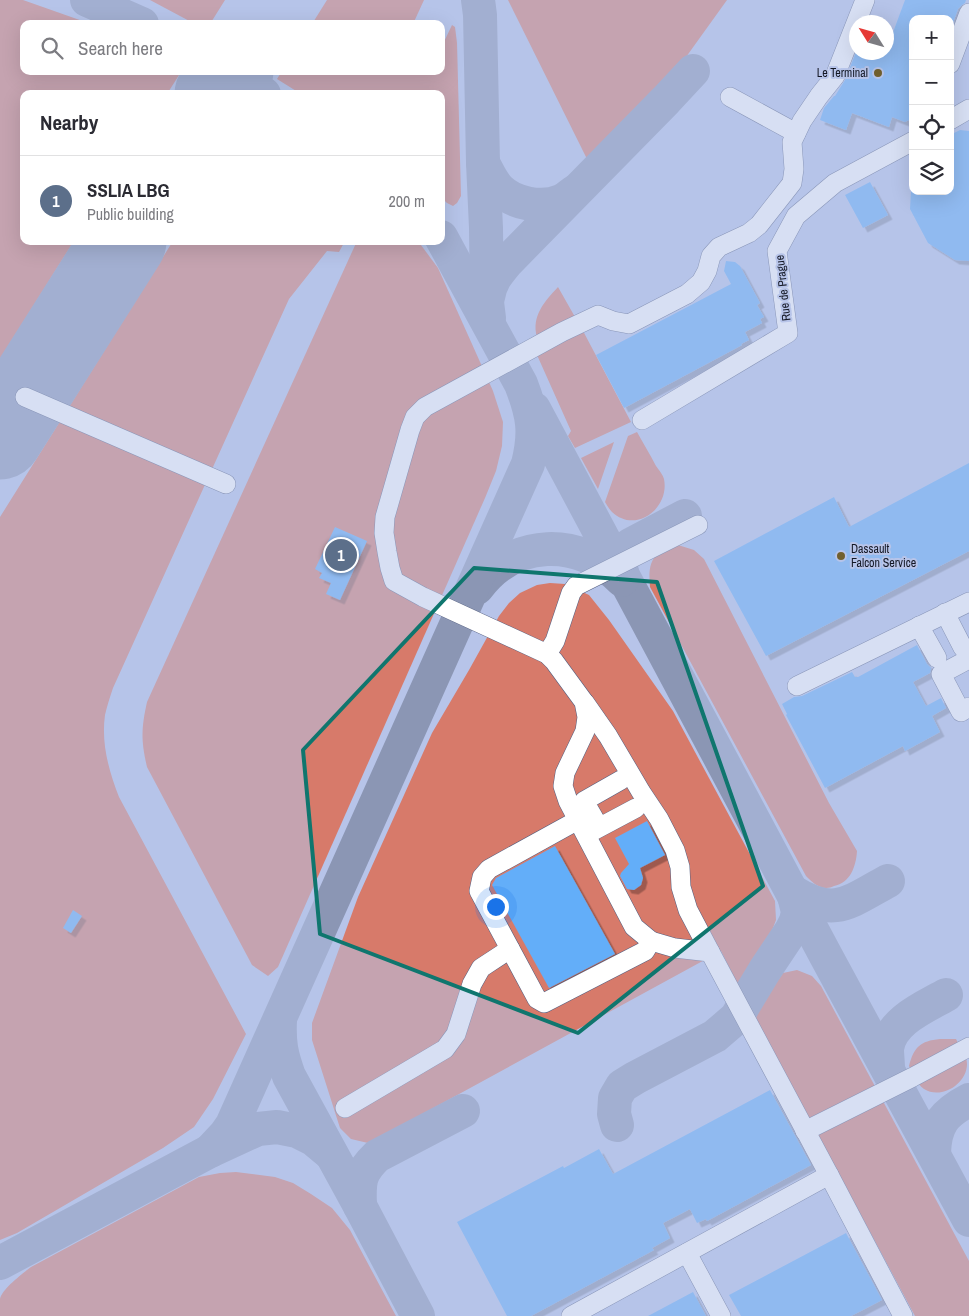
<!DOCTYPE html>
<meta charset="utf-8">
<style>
body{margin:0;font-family:"Archivo Narrow",sans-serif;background:#f2f2f3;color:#2b2b33}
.controls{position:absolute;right:15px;top:15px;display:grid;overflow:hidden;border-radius:10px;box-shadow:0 5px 20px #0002}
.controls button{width:45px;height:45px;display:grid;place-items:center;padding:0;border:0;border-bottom:1px solid #e1e1e2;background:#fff;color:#2b2b33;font:25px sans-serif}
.compass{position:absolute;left:849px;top:15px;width:45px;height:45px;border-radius:50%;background:#fff;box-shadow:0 5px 20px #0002;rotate:307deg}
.you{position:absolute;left:495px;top:906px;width:18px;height:18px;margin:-12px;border:4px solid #fff;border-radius:50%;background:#1a73e8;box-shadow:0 0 0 8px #1a73e833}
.badge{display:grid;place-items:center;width:32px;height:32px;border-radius:50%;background:#0b8043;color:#fff;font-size:16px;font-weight:700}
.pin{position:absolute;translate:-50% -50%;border:2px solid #fff;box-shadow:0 1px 5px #0006}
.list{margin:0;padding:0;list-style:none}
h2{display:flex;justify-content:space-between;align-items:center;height:65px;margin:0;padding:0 20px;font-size:21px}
h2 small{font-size:16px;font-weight:400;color:#7c7c81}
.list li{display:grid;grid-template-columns:32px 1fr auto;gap:15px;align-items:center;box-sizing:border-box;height:90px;padding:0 20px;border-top:1px solid #e1e1e2}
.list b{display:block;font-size:19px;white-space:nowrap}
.list p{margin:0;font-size:16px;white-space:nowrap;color:#7c7c81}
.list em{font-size:16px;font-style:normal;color:#7c7c81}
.icon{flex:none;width:28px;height:28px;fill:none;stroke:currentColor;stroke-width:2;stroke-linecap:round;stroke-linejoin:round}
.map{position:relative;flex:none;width:969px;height:1316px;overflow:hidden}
.search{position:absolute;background:#fff;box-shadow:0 5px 20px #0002;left:20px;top:20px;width:425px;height:55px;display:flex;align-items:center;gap:12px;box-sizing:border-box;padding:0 18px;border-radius:10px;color:#7c7c81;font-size:19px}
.panel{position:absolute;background:#fff;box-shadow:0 5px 20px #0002;left:20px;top:90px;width:425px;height:155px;border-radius:10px}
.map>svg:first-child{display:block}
.green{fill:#d77a6a}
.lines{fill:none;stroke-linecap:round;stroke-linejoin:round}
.taxiway{stroke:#8b96b4;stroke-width:34}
.runway{stroke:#8b96b4;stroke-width:85}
.building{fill:#63aef9;filter:url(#shadow)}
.minor-casing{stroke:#535e7f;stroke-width:20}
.minor{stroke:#fff;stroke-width:19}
.marked{fill:none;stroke:#0f766e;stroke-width:4;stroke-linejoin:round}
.poi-dot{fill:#71602e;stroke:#b7c4e9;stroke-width:2}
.labels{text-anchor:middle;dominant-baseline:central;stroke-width:4;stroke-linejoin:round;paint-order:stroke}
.poi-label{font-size:12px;fill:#131724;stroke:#b7c4e9;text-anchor:end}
.street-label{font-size:12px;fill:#131724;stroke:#b7c4e9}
</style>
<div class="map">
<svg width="969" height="1316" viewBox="0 0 969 1316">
<defs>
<filter id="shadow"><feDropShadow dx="4.5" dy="4.5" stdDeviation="0" flood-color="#0004"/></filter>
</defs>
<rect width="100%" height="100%" fill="#b7c4e9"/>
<g class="green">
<polygon points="0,0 23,0 91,24 24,24 24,71 181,72 167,94 24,94 24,241 74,241 0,359"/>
<polygon points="150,0 225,0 210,24 195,24"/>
<polygon points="327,0 424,0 413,24 312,24"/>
<polygon points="508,0 727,0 681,64 587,159"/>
<polygon points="452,25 455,27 457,43 461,196 457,203 453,206 447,203 441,197 441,94 301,94 277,79 282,71 441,71 441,48"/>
<path d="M173,241H345L339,252L327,251L289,299L113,688C110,697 107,706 105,715C101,744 109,771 119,797L246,1034L213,1099L194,1127L163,1148L17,1233L0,1240V517Z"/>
<path d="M357,241H418L438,268L493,391L503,422L502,446L496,471L485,498L278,967L268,976L252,965L147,767C141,741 141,729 147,702Z"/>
<path d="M558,287L575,317L537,337C531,316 545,301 558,287Z"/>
<polygon points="582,329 631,422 575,448 568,436 571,431 537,355"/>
<path d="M637,432C643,443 650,454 656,466C659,470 663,475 664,479C670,509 635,534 612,512C609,509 607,505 605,502L628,436Z"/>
<polygon points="614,442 598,489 581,458"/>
<path d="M678,545L694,550L704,559L829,803L857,851C856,867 850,883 834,886C832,887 829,888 826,888C818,888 811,881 806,876L650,587C649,575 648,561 659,553C664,549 672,547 678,545Z"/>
<polygon points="550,583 565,584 589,595 609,620 673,711 775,901 776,920 768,941 738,985 721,951 406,1123 380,1139 368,1143 351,1139 340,1128 312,1040 312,1023 358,897 432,733 469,670 499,616 509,603 520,593 537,585"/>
<polygon points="797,970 812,976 821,986 969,1261 969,1316 915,1316 756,1019 757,1010 783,973"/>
<path d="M940,1039H956C960,1047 967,1055 967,1064C967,1084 941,1100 924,1089C917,1084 913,1074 909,1066C914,1047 920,1041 940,1039Z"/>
<path d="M236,1172L275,1177L293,1183L311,1194L332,1208L350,1230L396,1316H0C0,1311 0,1305 0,1299C2,1289 22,1274 31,1267L199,1177L220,1173Z"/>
</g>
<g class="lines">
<g class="taxiway">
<polyline points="87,0 142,24"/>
<polyline points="478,0 480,15 483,163 486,228 487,302 489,318"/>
<polyline points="230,71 264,94"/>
<path d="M483,163C488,172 492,182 499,189C514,204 542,209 561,201C566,199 570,195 574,192"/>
<path d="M488,297C491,281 497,274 507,262L666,100L693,71"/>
<polyline points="534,409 826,956 969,1220"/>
<polyline points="623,577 621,567 622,557 630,545 685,516"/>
<path d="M477,588C514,538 579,537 622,580"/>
<path d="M793,892C835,918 849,902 888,881"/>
<path d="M280,1020C279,1043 281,1054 289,1076L360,1206L418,1316"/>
<path d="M888,1069C888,1062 887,1055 887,1049C890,1021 925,1007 946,995"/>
<polyline points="617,1125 614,1114 615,1098 622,1086 635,1078 715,1036 736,1018 765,970 791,931 796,921 798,912 793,892"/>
<path d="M210,1151L225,1135L232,1125L528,464C536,432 533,415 521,384L441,237"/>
<path d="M934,1153C935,1124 944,1113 969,1100"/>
<path d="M360,1206C359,1182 359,1173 377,1156L463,1111"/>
<polyline points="0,1263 210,1151 258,1129 277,1127 297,1131 313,1139 331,1154"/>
</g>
<g class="runway">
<polyline points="217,94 231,71"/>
<polyline points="0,437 124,241"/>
</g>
</g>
<g class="building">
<polygon points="905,0 966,0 965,3 962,5 958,9 950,31 950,19 913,19 913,118 905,122 892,117 889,127 852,113 846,130 820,120 824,108 834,96 835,96 845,80 856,52 886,52 886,33 892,35"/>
<polygon points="960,130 969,131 969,261 955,260 928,243 910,209 911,191 950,191 950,135"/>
<polygon points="870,182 888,215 863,228 845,195"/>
<polygon points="726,261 735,262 740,266 760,303 757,305 764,317 760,319 762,323 745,332 749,340 741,344 742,345 624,408 596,355 731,284 724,271"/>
<polygon points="969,463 969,551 766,656 714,561 834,497 849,527"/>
<polygon points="335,527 367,541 340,600 326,594 331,583 319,578 322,573 315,569"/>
<polygon points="917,645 927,664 931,668 930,673 913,682 926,706 941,698 946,708 932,716 940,732 905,751 903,746 825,788 786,715 787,714 782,704 794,697 802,696 852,672 855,677 858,677"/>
<polygon points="647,821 665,855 640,868 643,878 641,885 634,890 627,889 620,876 621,873 629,864 615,838"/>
<polygon points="555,846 615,954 549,988 492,885 496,878"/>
<polygon points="73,910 82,916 71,933 63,928"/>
<polygon points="770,1090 811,1165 707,1221 706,1219 697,1223 690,1209 663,1223 670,1238 652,1248 654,1250 531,1316 507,1316 457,1222 563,1166 564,1168 599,1149 613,1174"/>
<polygon points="846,1233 882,1300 851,1316 741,1316 729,1295"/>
<polygon points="693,1292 706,1316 648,1316"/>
</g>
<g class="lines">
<g class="minor-casing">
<g id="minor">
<polyline points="950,64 969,13"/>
<polyline points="730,97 796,133"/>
<polyline points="950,120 969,109"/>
<polyline points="25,397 226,484"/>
<polyline points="642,420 788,333 777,251 796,216 835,183 913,141"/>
<polyline points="945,613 963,648"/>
<polyline points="919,626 937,658"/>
<polyline points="547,654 555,641 571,593 576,586 698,525"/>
<polyline points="969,659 941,674 961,712 969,707"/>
<polyline points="797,686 969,602"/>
<polyline points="585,703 608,736 641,792 659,819 675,850 680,867 681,887 688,910 710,952"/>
<polyline points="578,820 489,869 482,877 479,891 537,999 544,1003 645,951 651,941"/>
<polyline points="599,827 584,801 621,780"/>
<polyline points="589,833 636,808"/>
<polyline points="345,1108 445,1049 456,1034 472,984 481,968 510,949"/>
<polyline points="805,1131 913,1077 969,1047"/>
<polyline points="829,1175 903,1316"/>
<polyline points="687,1253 721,1316"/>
<polyline points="571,1316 829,1175 710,952 675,948 651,941 634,927 568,801 563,786 565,773 585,731 587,717 584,702 554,661 547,654 423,597 394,581 390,568 387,552 384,533 385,517 410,430 415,417 425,407 562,332 598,315 613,321 629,324 687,294 701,282 707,271 711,256 719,247 749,233 759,225 792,183 794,169 792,142 802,121 819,96 835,76 865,0"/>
</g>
</g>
<use href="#minor" class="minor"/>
</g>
<path d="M0 0H969V1316H0ZM474,568L657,582L763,886L578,1033L320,934L303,750Z" fill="#b7c4e9" fill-opacity=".55" fill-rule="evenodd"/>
<path class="marked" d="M474,568L657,582L763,886L578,1033L320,934L303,750Z"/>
<g class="poi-dot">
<circle cx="878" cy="73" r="5"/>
<circle cx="841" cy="556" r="5"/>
</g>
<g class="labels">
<g class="poi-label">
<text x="868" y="73">Le Terminal</text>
<text x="851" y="549" text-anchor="start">Dassault<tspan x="851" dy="14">Falcon Service</tspan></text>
</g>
<g class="street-label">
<text transform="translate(783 288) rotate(-96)">Rue de Prague</text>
</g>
</g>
</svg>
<div class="controls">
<button>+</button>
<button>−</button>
<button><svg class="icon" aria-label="locate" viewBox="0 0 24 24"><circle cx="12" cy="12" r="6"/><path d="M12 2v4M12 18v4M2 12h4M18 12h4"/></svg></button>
<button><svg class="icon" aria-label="layers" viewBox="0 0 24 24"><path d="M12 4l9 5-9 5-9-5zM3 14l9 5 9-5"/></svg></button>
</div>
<svg class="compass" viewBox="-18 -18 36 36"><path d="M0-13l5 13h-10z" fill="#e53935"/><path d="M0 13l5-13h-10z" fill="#7c7c81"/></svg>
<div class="you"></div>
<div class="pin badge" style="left:341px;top:555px;background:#5c6f8a">1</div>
<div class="search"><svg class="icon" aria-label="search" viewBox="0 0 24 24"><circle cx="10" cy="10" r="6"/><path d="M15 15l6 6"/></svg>Search here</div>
<section class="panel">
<h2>Nearby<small></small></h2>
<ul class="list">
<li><span class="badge" style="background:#5c6f8a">1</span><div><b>SSLIA LBG</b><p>Public building</p></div><em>200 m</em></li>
</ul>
</section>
</div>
